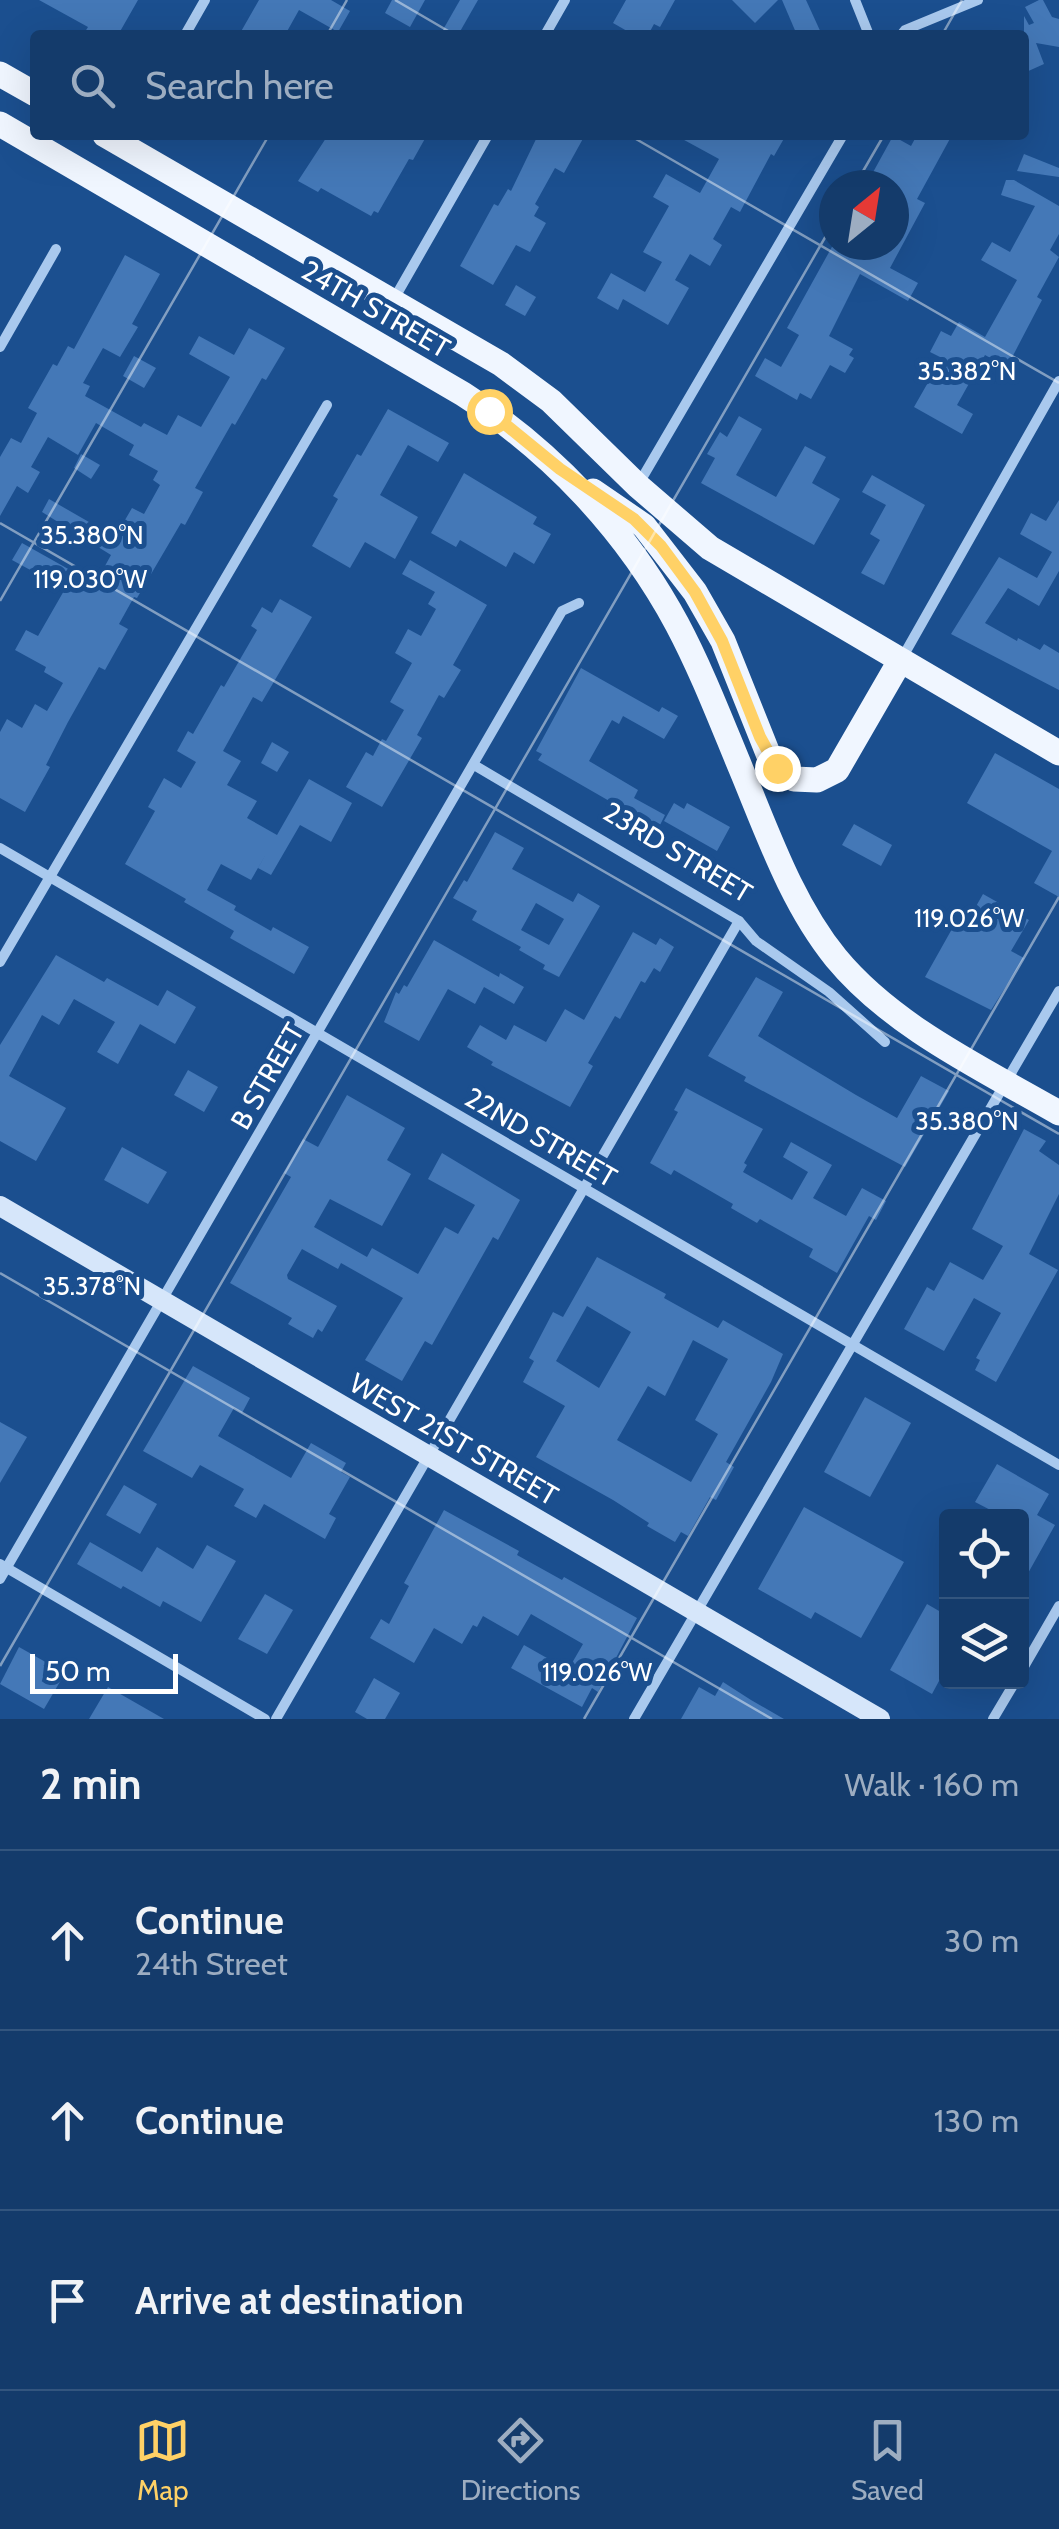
<!DOCTYPE html>
<meta charset="utf-8">
<style>
body{margin:0;font-family:Cabin,sans-serif;background:#1d4271;color:#f1f3f6}
.controls{position:absolute;right:30px;bottom:30px;display:grid;overflow:hidden;border-radius:10px;box-shadow:0 10px 40px #0002}
.controls button{width:90px;height:90px;display:grid;place-items:center;padding:0;border:0;border-bottom:2px solid #33557e;background:#143b6b;color:#f1f3f6;font:50px sans-serif}
.compass{position:absolute;left:819px;top:170px;width:90px;height:90px;border-radius:50%;background:#143b6b;box-shadow:0 10px 40px #0002;rotate:30deg}
.scale{position:absolute;left:30px;bottom:25px;width:148px;box-sizing:border-box;padding-left:10px;border:5px solid #fff;border-top:0;font-size:28px;line-height:35px;white-space:nowrap;color:#fff;-webkit-text-stroke:8px #1b4f8f;paint-order:stroke}
.stop{position:absolute;width:30px;height:30px;margin:-22px;border:8px solid #ffd166;border-radius:50%;background:#fff}
.stop.end{background:#ffd166;border-color:#fff;box-shadow:0 2px 10px #0008}
.list{margin:0;padding:0;list-style:none}
h2{display:flex;justify-content:space-between;align-items:center;height:130px;margin:0;padding:0 40px;font-size:42px}
h2 small{font-size:32px;font-weight:400;color:#9dadc1}
.list li{display:grid;grid-template-columns:65px 1fr auto;gap:30px;align-items:center;box-sizing:border-box;height:180px;padding:0 40px;border-top:2px solid #33557e}
.list b{display:block;font-size:38px;white-space:nowrap}
.list p{margin:0;font-size:32px;white-space:nowrap;color:#9dadc1}
.list em{font-size:32px;font-style:normal;color:#9dadc1}
.icon{flex:none;width:55px;height:55px;fill:none;stroke:currentColor;stroke-width:2;stroke-linecap:round;stroke-linejoin:round}
.map{position:relative;flex:none;width:1059px;height:1719px;overflow:hidden}
.search{position:absolute;background:#143b6b;box-shadow:0 10px 40px #0002;left:30px;right:30px;top:30px;height:110px;display:flex;align-items:center;gap:25px;box-sizing:border-box;padding:0 35px;border-radius:10px;color:#9dadc1;font-size:38px}
.sheet{height:670px;background:#143b6b}
nav{display:flex;justify-content:space-around;align-items:center;box-sizing:border-box;height:140px;border-top:2px solid #33557e;background:#143b6b;font-size:28px;color:#9dadc1}
nav a{display:grid;justify-items:center;gap:5px}
nav .on{color:#ffd166}
.map>svg:first-child{display:block}
.building{fill:#4478b7;fill-rule:evenodd}
.lines{fill:none;stroke-linecap:round;stroke-linejoin:round}
.street{stroke:#a9c9ee;stroke-width:10}
.secondary{stroke:#d6e6fa;stroke-width:20}
.primary{stroke:#f0f6ff;stroke-width:25}
.route{stroke:#ffd166;stroke-width:12}
.ticks{fill:none;stroke:#fff;stroke-width:2.5;stroke-opacity:0.45}
.labels{text-anchor:middle;dominant-baseline:central;stroke-width:10;stroke-linejoin:round;paint-order:stroke}
.street-label{font-size:28px;fill:#fff;stroke:#1b4f8f}
.ticks-label{font-size:25px;text-anchor:middle;fill:#fff;stroke:#1b4f8f;stroke-width:10;stroke-linejoin:round;paint-order:stroke}
</style>
<div class="map">
<svg width="1059" height="1719" viewBox="0 0 1059 1719">
<rect width="100%" height="100%" fill="#1b4f8f"/>
<g class="building">
<polygon points="39,0 138,0 118,35 83,35 88,27"/>
<polygon points="259,0 331,0 350,11 338,32 299,10 285,35 239,35"/>
<polygon points="392,0 425,0 410,27 385,13"/>
<polygon points="460,0 478,0 458,35 440,35"/>
<polygon points="626,0 675,0 660,27 654,24 648,35 634,35 613,23"/>
<polygon points="732,0 778,0 755,23"/>
<polygon points="782,0 806,0 822,35 797,35"/>
<polygon points="1039,0 1043,0 1052,17 1059,19 1059,47 1036,43 1044,64 1024,73 1024,16 1029,25 1034,23 1025,7"/>
<polygon points="328,135 427,135 413,160 409,159 378,213 374,211 371,216 321,188 318,192 298,181"/>
<polygon points="538,135 585,135 564,173 555,168 535,204 539,207 534,216 546,223 530,252 516,245 493,285 460,266 494,204 498,206 508,189 511,191"/>
<polygon points="675,135 786,135 774,156 771,154 740,212 731,207 713,239 722,245 710,266 690,254 675,280 689,288 668,325 623,299 618,310 597,298 611,273 645,292 662,262 643,252 669,206 653,197 666,174 700,193 719,159"/>
<polygon points="917,135 952,135 917,199 925,203 890,268 918,283 908,301 860,274 829,336 853,349 849,355 854,358 845,373 830,365 811,399 800,393 797,400 755,376 765,358 781,367 799,335 787,328 833,245 894,245 894,185 866,185 893,136 911,146"/>
<polygon points="1024,154 1059,168 1059,177 1017,171"/>
<polygon points="1006,180 1014,180 1059,206 1059,234 1050,250 1059,257 1037,297 1042,300 1007,367 985,355 957,405 973,414 962,434 914,407 942,358 930,352 941,331 951,336 959,322 985,337 1017,280 981,260 992,242 1010,252 1035,206 1001,195"/>
<polygon points="125,255 160,274 132,324 138,327 120,357 103,348 83,383 90,386 85,396 141,427 144,423 167,435 178,415 201,427 230,377 189,354 199,336 234,355 249,328 285,348 266,380 262,378 235,425 232,423 195,488 203,492 185,525 181,523 137,598 134,597 119,624 128,629 105,670 99,667 68,722 46,765 50,767 25,812 0,798 0,732 7,719 22,728 35,704 47,711 63,683 44,672 46,667 15,650 26,630 38,636 65,589 12,560 22,543 95,584 111,555 42,512 49,499 115,537 132,508 144,514 160,485 153,480 158,471 129,455 134,445 96,423 78,455 48,437 31,467 40,472 28,493 17,486 0,516 0,457 11,438 21,443 37,413 28,408 53,364 57,366 68,346 74,349"/>
<polygon points="516,285 536,297 525,316 505,305"/>
<polygon points="134,356 156,368 144,388 123,376"/>
<polygon points="388,409 449,443 438,462 408,445 380,495 418,517 395,559 365,542 350,568 312,546 338,499 333,496 357,454 361,456"/>
<polygon points="739,416 762,429 736,475 776,497 805,446 826,457 812,483 840,499 814,545 701,483 715,458 707,454 720,432 727,437"/>
<polygon points="81,454 100,465 91,479 74,468"/>
<polygon points="464,473 537,517 533,524 551,534 534,564 514,552 506,567 460,540 456,547 431,533"/>
<polygon points="872,475 925,505 884,585 861,573 880,540 870,534 886,505 862,492"/>
<polygon points="1059,500 1059,571 1039,606 1008,588 985,623 1017,641 1018,638 1040,650 1044,644 1059,653 1059,690 951,634 999,557 1037,578 1052,552 1020,534 1031,513 1046,521"/>
<polygon points="410,560 487,605 453,665 461,670 444,698 439,695 417,735 422,738 382,807 346,787 366,752 373,756 382,739 386,741 404,710 390,702 412,663 395,653 408,629 421,636 436,609 428,604 435,592 402,574"/>
<polygon points="280,599 312,617 262,702 253,697 223,751 241,761 227,785 257,801 247,818 277,835 309,779 352,803 331,842 300,825 271,875 258,868 269,849 251,880 221,864 207,890 236,906 234,910 271,931 273,927 309,947 294,974 230,938 234,931 184,902 186,899 125,864 155,811 148,807 164,778 181,788 196,762 177,751 188,731 193,734 221,685 224,687 257,630 251,626 262,607 272,613"/>
<polygon points="581,668 659,712 662,707 678,716 664,739 623,716 619,724 612,720 589,761 638,790 634,798 665,815 658,829 538,760 542,754 536,751"/>
<polygon points="272,742 289,752 277,772 261,763"/>
<polygon points="995,753 1059,789 1059,897 1034,883 1052,851 967,803"/>
<polygon points="674,803 684,809 687,803 730,827 717,851 664,821"/>
<polygon points="854,824 892,845 881,866 842,845"/>
<path d="M495,832L524,848L512,869L573,902L578,893L600,906L559,977L543,969L545,965L519,950L521,947L472,920L477,911L453,898L464,880L467,882ZM536,903L564,919L549,945L521,930Z"/>
<polygon points="983,894 1029,920 1011,951 1024,958 991,1010 925,977 957,920 966,924"/>
<polygon points="633,932 656,945 660,938 674,947 660,972 654,968 645,983 641,981 620,1019 615,1016 588,1063 593,1066 570,1107 491,1065 493,1062 467,1047 480,1025 506,1040 514,1025 546,1042 565,1009 584,1020"/>
<polygon points="434,940 499,977 500,973 524,987 514,1004 484,987 475,1004 448,989 419,1041 384,1022 396,992 399,994 404,985 407,987"/>
<polygon points="56,955 104,982 107,978 158,1006 167,990 196,1007 175,1044 140,1024 118,1064 97,1052 115,1022 74,999 59,1025 42,1015 9,1076 66,1108 36,1161 0,1141 0,1045"/>
<polygon points="756,977 783,992 758,1036 856,1095 897,1118 921,1076 949,1091 905,1167 744,1081 746,1077 708,1056"/>
<polygon points="188,1070 218,1087 204,1112 174,1095"/>
<polygon points="686,1088 763,1129 744,1163 747,1165 743,1172 792,1200 808,1172 783,1157 791,1142 832,1165 813,1198 846,1216 862,1188 886,1201 876,1220 869,1216 837,1273 809,1257 813,1249 760,1219 757,1223 731,1208 733,1204 674,1170 671,1175 650,1163 678,1112 674,1110"/>
<polygon points="347,1095 405,1128 387,1160 411,1174 382,1226 330,1199 314,1227 367,1257 372,1248 418,1274 445,1227 458,1234 475,1205 428,1179 442,1153 520,1200 498,1240 493,1237 432,1345 425,1341 402,1381 365,1360 403,1298 341,1263 338,1269 302,1249 287,1275 288,1279 337,1306 322,1332 318,1329 313,1338 288,1324 292,1318 230,1283 291,1177 284,1173 303,1139 318,1147"/>
<polygon points="1024,1129 1046,1141 1039,1151 1059,1165 1059,1194 1029,1254 1058,1270 996,1382 975,1370 980,1360 976,1358 1001,1313 974,1298 944,1351 904,1329 927,1287 934,1291 950,1262 983,1280 986,1275 1003,1246 972,1229"/>
<polygon points="122,1147 167,1172 148,1204 104,1180"/>
<path d="M597,1257L666,1294L664,1298L718,1328L723,1320L783,1354L771,1382L726,1462L734,1467L716,1500L710,1497L688,1536L681,1532L675,1542L647,1526L649,1523L613,1500L536,1457L565,1406L523,1382L534,1361L529,1358L553,1312L563,1317ZM587,1306L631,1332L599,1388L556,1361ZM693,1340L728,1359L695,1420L718,1434L691,1482L617,1440L648,1386L665,1396Z"/>
<polygon points="193,1366 250,1398 242,1413 234,1408 218,1436 291,1478 311,1443 346,1463 341,1472 350,1477 329,1514 336,1518 325,1539 264,1504 256,1518 234,1506 244,1489 200,1465 192,1478 143,1451"/>
<polygon points="865,1397 911,1423 870,1497 824,1472"/>
<polygon points="0,1422 27,1437 0,1483"/>
<polygon points="997,1464 1049,1494 1037,1515 1055,1525 1022,1584 1022,1516 1002,1516 975,1502"/>
<polygon points="124,1485 157,1504 140,1534 106,1515"/>
<polygon points="804,1507 904,1562 861,1638 815,1612 811,1619 758,1589"/>
<polygon points="444,1510 519,1551 517,1555 562,1580 564,1577 637,1618 598,1692 592,1688 582,1707 511,1668 524,1645 568,1670 583,1644 531,1614 518,1636 483,1616 477,1627 473,1625 462,1644 434,1628 414,1663 370,1638 381,1619 389,1624 409,1586 404,1583"/>
<polygon points="90,1542 142,1572 157,1547 193,1569 207,1545 236,1561 201,1622 163,1601 160,1607 123,1586 121,1589 77,1564"/>
<polygon points="265,1594 293,1610 267,1654 238,1639"/>
<polygon points="927,1604 946,1615 946,1668 932,1694 890,1670"/>
<polygon points="19,1647 65,1673 44,1709 0,1684"/>
<polygon points="374,1678 400,1693 385,1719 367,1719 355,1712"/>
<polygon points="723,1682 751,1700 784,1719 681,1719 699,1687 715,1696"/>
<polygon points="108,1687 164,1719 89,1719"/>
</g>
<g class="lines">
<g class="street">
<polyline points="855,0 869,35"/>
<polyline points="185,35 205,0"/>
<polyline points="545,35 565,0"/>
<polyline points="901,35 905,30 978,0"/>
<polyline points="394,299 488,135"/>
<polyline points="0,347 56,249"/>
<polyline points="638,485 843,135"/>
<polyline points="901,660 1059,381"/>
<polyline points="474,765 739,921 756,941 829,992 885,1042"/>
<polyline points="0,848 1059,1465"/>
<polyline points="0,962 327,405"/>
<polyline points="0,1564 265,1719"/>
<polyline points="0,1579 562,611 579,603"/>
<polyline points="1022,1670 1059,1606"/>
<polyline points="276,1719 739,921"/>
<polyline points="634,1719 1059,991"/>
<polyline points="993,1719 1015,1682"/>
</g>
<polyline class="secondary" points="0,1206 880,1719"/>
<g class="primary">
<polyline points="0,74 35,94"/>
<path d="M0,124L463,394C552,451 627,531 677,624C702,671 721,721 741,769C768,834 792,904 836,958C893,1027 983,1069 1059,1113"/>
<polyline points="105,135 501,364 551,401 638,486 710,548 1059,753"/>
<polyline points="593,491 644,526 695,592 723,641 771,761 794,779 817,780 837,770 900,661"/>
</g>
</g>
<g class="lines">
<polyline class="route" points="489,411 560,469 634,519 661,546 695,592 722,641 760,737 777,768"/>
</g>
<path class="ticks" d="M395,0L455,35M327,35L347,0M942,35L962,0M629,135L1059,383M855,185L884,135M0,523L1059,1134M0,601L269,135M0,1273L772,1719M0,1666L834,222M584,1719L1059,897"/>
<g class="labels">
<g class="street-label">
<text transform="translate(376 309) rotate(30)">24TH STREET</text>
<text transform="translate(678 852) rotate(31)">23RD STREET</text>
<text transform="translate(267 1076) rotate(-60)">B STREET</text>
<text transform="translate(541 1137) rotate(30)">22ND STREET</text>
<text transform="translate(454 1439) rotate(30)">WEST 21ST STREET</text>
</g>
</g>
<g class="ticks-label">
<text x="967" y="380">35.382°N</text>
<text x="92" y="544">35.380°N</text>
<text x="90" y="588">119.030°W</text>
<text x="969" y="927">119.026°W</text>
<text x="967" y="1130">35.380°N</text>
<text x="92" y="1295">35.378°N</text>
<text x="597" y="1681">119.026°W</text>
</g>
</svg>
<div class="controls">
<button><svg class="icon" aria-label="locate" viewBox="0 0 24 24"><circle cx="12" cy="12" r="6"/><path d="M12 2v4M12 18v4M2 12h4M18 12h4"/></svg></button>
<button><svg class="icon" aria-label="layers" viewBox="0 0 24 24"><path d="M12 4l9 5-9 5-9-5zM3 14l9 5 9-5"/></svg></button>
</div>
<svg class="compass" viewBox="-18 -18 36 36"><path d="M0-13l5 13h-10z" fill="#e53935"/><path d="M0 13l5-13h-10z" fill="#9dadc1"/></svg>
<div class="scale">50 m</div>
<div class="stop" style="left:489px;top:411px"></div>
<div class="stop end" style="left:777px;top:768px"></div>
<div class="search"><svg class="icon" aria-label="search" viewBox="0 0 24 24"><circle cx="10" cy="10" r="6"/><path d="M15 15l6 6"/></svg>Search here</div>
</div>
<section class="sheet">
<h2>2 min<small>Walk · 160 m</small></h2>
<ul class="list">
<li><svg class="icon" aria-label="ahead" viewBox="0 0 24 24"><path d="M12 20V5M6 11l6-6 6 6"/></svg><div><b>Continue</b><p>24th Street</p></div><em>30 m</em></li>
<li><svg class="icon" aria-label="ahead" viewBox="0 0 24 24"><path d="M12 20V5M6 11l6-6 6 6"/></svg><div><b>Continue</b></div><em>130 m</em></li>
<li><svg class="icon" aria-label="arrive" viewBox="0 0 24 24"><path d="M6 21V4h12l-3 4 3 4H6"/></svg><div><b>Arrive at destination</b></div></li>
</ul>
</section>
<nav>
<a class="on"><svg class="icon" aria-label="map" viewBox="0 0 24 24"><path d="M3 6l6-2 6 2 6-2v14l-6 2-6-2-6 2zM9 4v14M15 6v14"/></svg>Map</a>
<a><svg class="icon" aria-label="directions" viewBox="0 0 24 24"><path d="M12 3l9 9-9 9-9-9zM9 14v-3h6M13 9l2 2-2 2"/></svg>Directions</a>
<a><svg class="icon" aria-label="saved" viewBox="0 0 24 24"><path d="M7 4h10v16l-5-4-5 4z"/></svg>Saved</a>
</nav>
